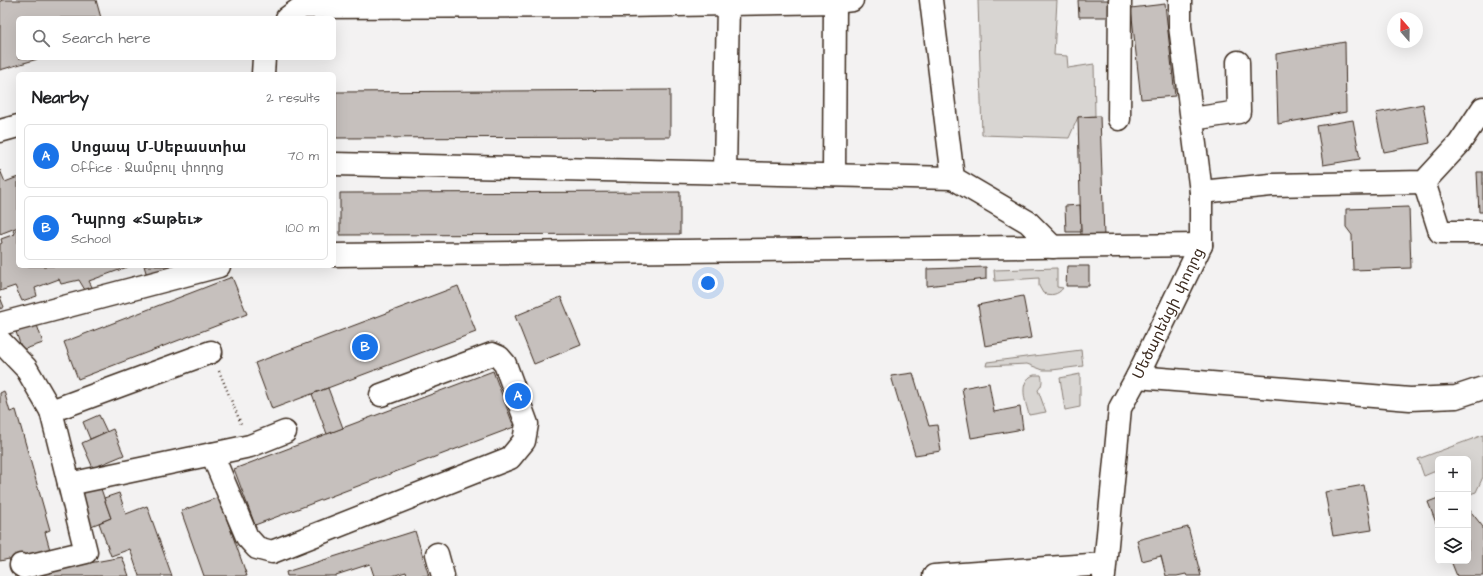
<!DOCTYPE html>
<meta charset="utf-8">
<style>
body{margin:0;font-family:"Architects Daughter","Noto Sans Armenian",sans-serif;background:#f6f6f6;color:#202124}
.controls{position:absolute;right:12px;bottom:12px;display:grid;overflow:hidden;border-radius:6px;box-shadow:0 4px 16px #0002}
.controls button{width:36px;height:36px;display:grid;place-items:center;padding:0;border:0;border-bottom:1px solid #e0e0e0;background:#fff;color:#202124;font:20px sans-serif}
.compass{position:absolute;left:1387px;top:12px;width:36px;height:36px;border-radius:50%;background:#fff;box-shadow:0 4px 16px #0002;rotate:340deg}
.you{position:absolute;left:708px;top:283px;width:14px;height:14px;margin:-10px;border:3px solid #fff;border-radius:50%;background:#1a73e8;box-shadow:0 0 0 6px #1a73e833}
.badge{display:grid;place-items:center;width:26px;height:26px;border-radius:50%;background:#1a73e8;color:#fff;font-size:13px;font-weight:700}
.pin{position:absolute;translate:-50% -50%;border:2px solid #fff;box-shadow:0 1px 4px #0006}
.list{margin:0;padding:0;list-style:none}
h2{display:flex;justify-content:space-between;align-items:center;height:52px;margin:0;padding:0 16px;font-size:17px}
h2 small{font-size:13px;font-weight:400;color:#757577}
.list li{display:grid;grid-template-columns:26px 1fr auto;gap:12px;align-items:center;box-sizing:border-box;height:64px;margin:0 8px 8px;padding:0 8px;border:1px solid #e0e0e0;border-radius:6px}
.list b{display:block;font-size:15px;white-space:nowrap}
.list p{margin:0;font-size:13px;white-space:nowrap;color:#757577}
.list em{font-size:13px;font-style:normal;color:#757577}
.icon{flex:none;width:22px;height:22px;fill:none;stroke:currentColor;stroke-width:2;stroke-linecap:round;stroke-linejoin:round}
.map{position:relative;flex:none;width:1483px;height:576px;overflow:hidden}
.search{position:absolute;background:#fff;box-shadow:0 4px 16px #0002;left:16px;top:16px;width:320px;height:44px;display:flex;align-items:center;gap:10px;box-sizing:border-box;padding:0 14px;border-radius:6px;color:#757577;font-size:15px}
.panel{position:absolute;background:#fff;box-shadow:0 4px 16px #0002;left:16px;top:72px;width:320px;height:196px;border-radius:6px}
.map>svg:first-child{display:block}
.green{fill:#d8d5d2;stroke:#8a8078}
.building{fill:#c6c0bd;stroke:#3b2a1e}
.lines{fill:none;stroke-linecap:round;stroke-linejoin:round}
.minor-casing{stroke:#3b2a1e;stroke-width:25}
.path{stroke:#3b2a1e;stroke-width:2.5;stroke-dasharray:1 3;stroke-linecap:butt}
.minor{stroke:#fff;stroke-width:22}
.labels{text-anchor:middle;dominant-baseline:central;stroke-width:4;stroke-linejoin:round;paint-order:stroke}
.street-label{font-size:15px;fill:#3b2a1e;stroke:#fff}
</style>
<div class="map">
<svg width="1483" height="576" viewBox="0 0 1483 576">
<rect width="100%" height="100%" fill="#f3f2f2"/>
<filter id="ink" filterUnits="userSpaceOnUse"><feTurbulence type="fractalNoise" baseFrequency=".025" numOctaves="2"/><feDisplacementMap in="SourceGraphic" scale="8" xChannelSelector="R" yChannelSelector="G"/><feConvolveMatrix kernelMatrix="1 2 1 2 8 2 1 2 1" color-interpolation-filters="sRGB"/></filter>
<g filter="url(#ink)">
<g class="green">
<polygon points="978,0 1057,0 1054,55 1067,56 1068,68 1094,64 1095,116 1078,117 1069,138 982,135"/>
<path d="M1057,268V287L1063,288C1058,295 1051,296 1043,293L1039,286V278L995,281L994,270Z"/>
<polygon points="1081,350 1083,366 1052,370 1043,370 1027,364 986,366 987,362"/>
<polygon points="1080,374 1080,407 1065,410 1060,378"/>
<path d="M1034,375H1041C1043,381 1042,386 1038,390L1046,412L1029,415C1026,403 1017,381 1034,375Z"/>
<polygon points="1483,435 1483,477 1476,492 1470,494 1468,490 1468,459 1438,459 1438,470 1424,476 1418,459"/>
</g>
<g class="building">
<polygon points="3,0 96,0 101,18 18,18 18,58 41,58 0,70 0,1"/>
<polygon points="1078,0 1110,0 1110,17 1079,17"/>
<polygon points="1165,4 1175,96 1141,99 1131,8"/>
<polygon points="1345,42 1346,112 1278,124 1276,54"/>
<polygon points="670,90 670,137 336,138 336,92"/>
<polygon points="1423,104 1430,143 1384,152 1376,113"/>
<polygon points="1100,116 1104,237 1081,238 1078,117"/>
<polygon points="1353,120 1360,159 1323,165 1317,126"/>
<polygon points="0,170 5,182 18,177 18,227 0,234"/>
<polygon points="1477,172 1483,172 1483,212 1479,212"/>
<polygon points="680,192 680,234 340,235 340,193"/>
<polygon points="1080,205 1081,232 1066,232 1065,206"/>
<polygon points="1409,207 1411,268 1353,270 1352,235 1346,227 1346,209"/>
<polygon points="18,229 18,266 130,266 89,281 92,287 85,290 79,280 61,284 59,279 35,288 37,296 22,301 15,286 0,291 0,244 2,243 1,239 15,234 13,231"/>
<polygon points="144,266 205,266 149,282"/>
<polygon points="1067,266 1089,266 1089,286 1066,286"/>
<polygon points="986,267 986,279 927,286 927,269"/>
<polygon points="232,277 247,314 78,379 64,342"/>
<polygon points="458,286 476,332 272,409 255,363"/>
<polygon points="1023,296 1031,338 985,346 978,305"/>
<polygon points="0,297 4,307 0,309"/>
<polygon points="561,297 581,345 534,364 515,316"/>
<polygon points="37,325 43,343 22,350 16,332"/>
<polygon points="493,371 514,427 255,525 234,469"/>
<polygon points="913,373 929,426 937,425 941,451 915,455 891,376"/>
<polygon points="989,383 994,412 1020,407 1023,429 971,438 962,388"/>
<polygon points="328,388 343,428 327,434 312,394"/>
<polygon points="4,391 10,412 16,410 50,530 45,532 50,550 12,567 9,559 0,561 0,393"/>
<polygon points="99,415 107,432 90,439 83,422"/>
<polygon points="113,429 124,455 93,468 82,443"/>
<polygon points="1364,485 1372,530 1333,536 1325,492"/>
<polygon points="100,486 111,518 91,526 79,493"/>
<polygon points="119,493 126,514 147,506 172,576 139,576 130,549 111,556 99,523 111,518 104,498"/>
<polygon points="219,497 247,576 204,576 181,511"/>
<polygon points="1438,498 1438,528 1428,502"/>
<polygon points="1468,508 1483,527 1483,576 1457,576 1451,561 1468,561"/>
<polygon points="1188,527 1201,576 1187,576 1186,574 1177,576 1166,576 1161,556 1142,561 1137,540"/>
<polygon points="415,531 429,576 407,576 406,572 392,576 374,576 370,564 336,575 336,576 287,576 286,572"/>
<polygon points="122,557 129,576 14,576 84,564"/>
</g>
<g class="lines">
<g class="minor-casing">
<g id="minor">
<polyline points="931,0 953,178 1028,222 1053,247"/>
<polyline points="287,18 302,7 624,6 835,2 852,0"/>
<polyline points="263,74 264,58"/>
<polyline points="1119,119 1120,0"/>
<polyline points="1192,119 1239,112 1238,62"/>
<polyline points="0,131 18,126"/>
<polyline points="334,164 953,178"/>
<polyline points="725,172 728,4"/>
<polyline points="834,175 835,2"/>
<polyline points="1424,182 1440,232 1483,232"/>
<polyline points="1201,192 1271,185 1424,182 1459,144 1483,108"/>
<polyline points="334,255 1201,245"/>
<polyline points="0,324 219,266"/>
<polyline points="0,341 26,368 51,411 86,552 24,567 21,565"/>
<polyline points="1137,377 1410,399 1456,397 1483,388"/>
<polyline points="51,411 211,352"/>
<polyline points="212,454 250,446 285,432"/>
<polyline points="69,484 212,454 247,537 257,548 272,552 510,458 524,441 527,424 505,364 499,357 492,354 381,395"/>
<polyline points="437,554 443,576"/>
<polyline points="934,576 1104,564"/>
<path id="s1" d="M1104,576L1120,408L1137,377L1201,245V192L1180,26V0"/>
</g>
</g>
<polyline class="path" points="219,371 242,426"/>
<use href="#minor" class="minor"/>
</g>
</g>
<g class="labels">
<g class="street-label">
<text stroke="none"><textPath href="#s1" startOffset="275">Մեծարենցի փողոց</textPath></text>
</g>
</g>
</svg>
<div class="controls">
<button>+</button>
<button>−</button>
<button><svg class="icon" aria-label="layers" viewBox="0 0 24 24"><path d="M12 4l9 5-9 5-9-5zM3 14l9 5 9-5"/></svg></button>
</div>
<svg class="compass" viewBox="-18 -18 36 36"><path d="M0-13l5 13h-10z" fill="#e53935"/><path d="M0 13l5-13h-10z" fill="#757577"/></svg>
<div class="you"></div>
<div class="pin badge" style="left:518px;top:396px">A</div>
<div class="pin badge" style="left:365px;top:347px">B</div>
<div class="search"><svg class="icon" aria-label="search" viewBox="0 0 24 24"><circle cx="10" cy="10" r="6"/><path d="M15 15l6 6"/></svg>Search here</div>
<section class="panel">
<h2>Nearby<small>2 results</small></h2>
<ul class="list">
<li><span class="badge">A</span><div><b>Սոցապ Մ-Սեբաստիա</b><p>Office · Ջամբուլ փողոց</p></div><em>70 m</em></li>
<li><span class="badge">B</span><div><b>Դպրոց «Տաթեւ»</b><p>School</p></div><em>100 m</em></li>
</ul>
</section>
</div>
